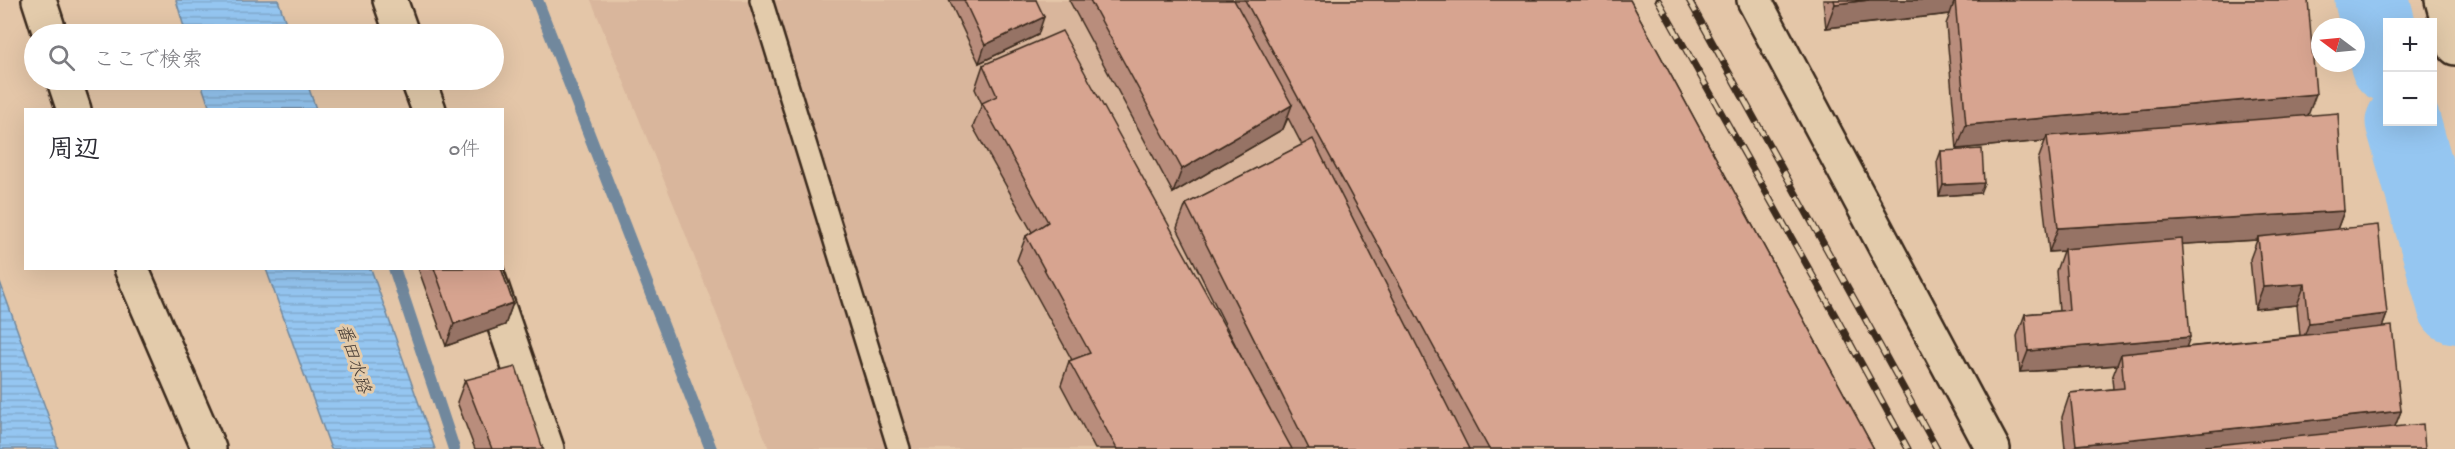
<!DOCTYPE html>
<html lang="ja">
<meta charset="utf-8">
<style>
body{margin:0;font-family:"Gochi Hand","Klee One",sans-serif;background:#f2f2f3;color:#2b2b33}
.controls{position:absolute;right:18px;top:18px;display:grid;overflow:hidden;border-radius:0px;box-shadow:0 6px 24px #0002}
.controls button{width:54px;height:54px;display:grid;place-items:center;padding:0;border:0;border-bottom:2px solid #e1e1e2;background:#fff;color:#2b2b33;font:30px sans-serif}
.compass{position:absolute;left:2311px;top:18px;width:54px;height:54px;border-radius:50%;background:#fff;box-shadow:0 6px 24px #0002;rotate:286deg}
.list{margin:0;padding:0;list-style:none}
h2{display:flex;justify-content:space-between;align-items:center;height:78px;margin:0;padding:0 24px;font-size:26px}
h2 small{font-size:20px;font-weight:400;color:#7c7c81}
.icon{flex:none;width:33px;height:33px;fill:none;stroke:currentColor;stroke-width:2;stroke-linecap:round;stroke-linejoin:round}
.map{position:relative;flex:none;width:2455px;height:449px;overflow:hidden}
.search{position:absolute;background:#fff;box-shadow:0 6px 24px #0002;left:24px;top:24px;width:480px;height:66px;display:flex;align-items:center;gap:15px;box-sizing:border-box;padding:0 21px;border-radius:33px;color:#7c7c81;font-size:22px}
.panel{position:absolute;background:#fff;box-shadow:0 6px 24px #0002;left:24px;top:108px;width:480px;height:162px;border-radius:0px}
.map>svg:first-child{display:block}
.built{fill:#d9b69c}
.water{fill:url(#water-rules);stroke:#71889d;stroke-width:1.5}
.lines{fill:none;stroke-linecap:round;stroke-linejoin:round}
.stream{stroke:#71889d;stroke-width:12}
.river{stroke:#95c6f1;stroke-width:75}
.service-casing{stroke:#3b2a1e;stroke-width:26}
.minor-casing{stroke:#3b2a1e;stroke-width:38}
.tertiary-casing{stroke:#3b2a1e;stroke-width:38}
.service{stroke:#e3cbab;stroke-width:21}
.minor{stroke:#e3cbab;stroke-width:33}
.tertiary{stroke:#e3cbab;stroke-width:33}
.rail-casing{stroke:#3b2a1e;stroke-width:7}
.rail{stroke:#e3cbab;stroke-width:4.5;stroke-dasharray:14;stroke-linecap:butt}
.wall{fill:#b98d7c;stroke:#3b2a1e;stroke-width:1.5;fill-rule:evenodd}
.shaded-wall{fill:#967365;stroke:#3b2a1e;stroke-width:1.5}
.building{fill:#d7a490;stroke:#3b2a1e;stroke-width:1.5}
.labels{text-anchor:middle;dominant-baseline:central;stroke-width:6;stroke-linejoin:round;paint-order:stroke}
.water-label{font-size:18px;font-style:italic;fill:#443a33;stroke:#e3cbab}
</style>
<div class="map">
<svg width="2455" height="449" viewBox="0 0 2455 449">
<defs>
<pattern id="water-rules" width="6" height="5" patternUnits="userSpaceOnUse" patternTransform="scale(1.5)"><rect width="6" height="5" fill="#95c6f1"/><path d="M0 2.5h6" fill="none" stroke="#81aace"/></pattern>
</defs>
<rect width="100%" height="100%" fill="#e4c6a8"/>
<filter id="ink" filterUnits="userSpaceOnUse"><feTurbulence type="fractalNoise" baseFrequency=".0167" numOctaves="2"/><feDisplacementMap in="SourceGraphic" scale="12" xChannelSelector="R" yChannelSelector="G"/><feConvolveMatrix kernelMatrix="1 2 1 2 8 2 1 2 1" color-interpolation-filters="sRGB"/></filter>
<g filter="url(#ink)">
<polygon class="built" points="591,0 1618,0 1862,449 769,449 678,215"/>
<g class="water">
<polygon points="176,0 278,0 290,34 186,34"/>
<polygon points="200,80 306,80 316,109 210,109"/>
<polygon points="266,269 371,269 435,449 331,449"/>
<polygon points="0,282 53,429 58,449 0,449"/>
</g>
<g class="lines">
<g class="stream">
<polyline points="537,0 711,449"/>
<polyline points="394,268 454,449"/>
</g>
<g class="river">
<polyline points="2372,0 2388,65"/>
<polyline points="2403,122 2455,306"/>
</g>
<g class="service-casing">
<polyline id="service" points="761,0 899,449"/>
</g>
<g class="minor-casing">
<g id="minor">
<polyline points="39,0 50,34"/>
<polyline points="390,0 402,34"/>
<polyline points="2442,0 2455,48"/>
<polyline points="64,80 74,110"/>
<polyline points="418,80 429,110"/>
<polyline points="131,268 209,449"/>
<polyline points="485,268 547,449"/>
</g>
</g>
<g class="tertiary-casing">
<polyline id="tertiary" points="1754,0 1993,449"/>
</g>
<use href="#service" class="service"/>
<use href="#minor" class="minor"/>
<use href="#tertiary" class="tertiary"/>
<g class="rail-casing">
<g id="rail">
<polyline points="1658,0 1836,317 1908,449"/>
<polyline points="1689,0 1937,449"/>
</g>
</g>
<use href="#rail" class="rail"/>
</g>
<g class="wall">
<polygon points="949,0 1036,0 1038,35 979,63"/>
<polygon points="1069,0 1630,0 1874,449 1095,449 1061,385 1069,361 1072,360 1017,260 1026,236 1032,232 973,127 982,104 975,89 983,65 1245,364 1177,228 1186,204 1302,145 1288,118 1283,129 1173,193"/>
<path d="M1823,0H2308V115L2344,211L2337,229L2387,314L2382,327L2401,411L2395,426L2425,449H2065L2062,417L2070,393L2113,389L2112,378L2117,365L2020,372L2017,336L2025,314L2059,311L2056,271L2063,251L2049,252L2038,160L2045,141L1957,149L1946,24L1950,14L1826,28ZM2257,240L2250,259L2255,309L2297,305L2300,335L2186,347L2182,244Z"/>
<polygon points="1941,151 1980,193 1939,196 1937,162"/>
<polygon points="418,268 501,268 513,303 505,325 446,346"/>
<polygon points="465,380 543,449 475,449 457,402"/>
</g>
<g class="shaded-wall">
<polygon points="1869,0 2075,0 1955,0 1950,14 1826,28 1835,4"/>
<polygon points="1044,17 1038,35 979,63 985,45"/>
<polygon points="2316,94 2307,118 2047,136 2045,141 1957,149 1966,125"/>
<polygon points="1292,105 1283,129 1173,193 1182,169"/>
<polygon points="1984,183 1980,193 1939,196 1943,185"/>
<polygon points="2344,211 2335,235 2258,237 2257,240 2064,251 2064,249 2063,251 2049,252 2058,228"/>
<polygon points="2305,284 2297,305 2255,309 2263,287"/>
<polygon points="513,303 505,325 446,346 454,324"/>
<polygon points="2387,314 2379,336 2301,345 2309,323"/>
<polygon points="2190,337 2182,359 2121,354 2117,365 2020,372 2028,351"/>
<polygon points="2401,411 2392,434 2206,446 2205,449 2074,449 2076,445"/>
</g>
<g class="building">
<polygon points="964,0 1036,0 1044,17 985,45"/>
<polygon points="1090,0 1234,0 1292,105 1182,169"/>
<polygon points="1245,0 1630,0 1874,449 1489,449"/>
<polygon points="1834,0 1869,0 1835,4"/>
<polygon points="1955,0 2308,0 2316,94 1966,125"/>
<polygon points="1062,31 1292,449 1117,449 1069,361 1090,353 1026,236 1048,222 982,103 997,96 983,65"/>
<polygon points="2338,113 2344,211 2058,228 2047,136"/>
<polygon points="1313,139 1469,449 1309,449 1186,204"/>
<polygon points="1982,149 1984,183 1943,185 1941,151"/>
<polygon points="2378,225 2387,314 2309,323 2305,284 2263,287 2258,237"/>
<polygon points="2182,239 2190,337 2028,351 2025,314 2069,310 2064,249"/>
<polygon points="434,268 501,268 513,303 454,324"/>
<polygon points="2392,326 2401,411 2076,445 2070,393 2124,388 2121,354"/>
<polygon points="516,367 543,449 492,449 465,380"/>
<polygon points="2423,424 2425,449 2206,449 2206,446"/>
</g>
</g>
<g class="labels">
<g class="water-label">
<text transform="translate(352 359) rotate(72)">番田水路</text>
</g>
</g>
</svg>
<div class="controls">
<button>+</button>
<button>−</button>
</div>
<svg class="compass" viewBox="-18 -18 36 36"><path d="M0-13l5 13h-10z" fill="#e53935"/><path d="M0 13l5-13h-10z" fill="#7c7c81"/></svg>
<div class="search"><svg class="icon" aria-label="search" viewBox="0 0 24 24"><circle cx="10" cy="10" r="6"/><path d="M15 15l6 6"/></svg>ここで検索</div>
<section class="panel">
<h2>周辺<small>0件</small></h2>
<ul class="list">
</ul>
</section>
</div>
